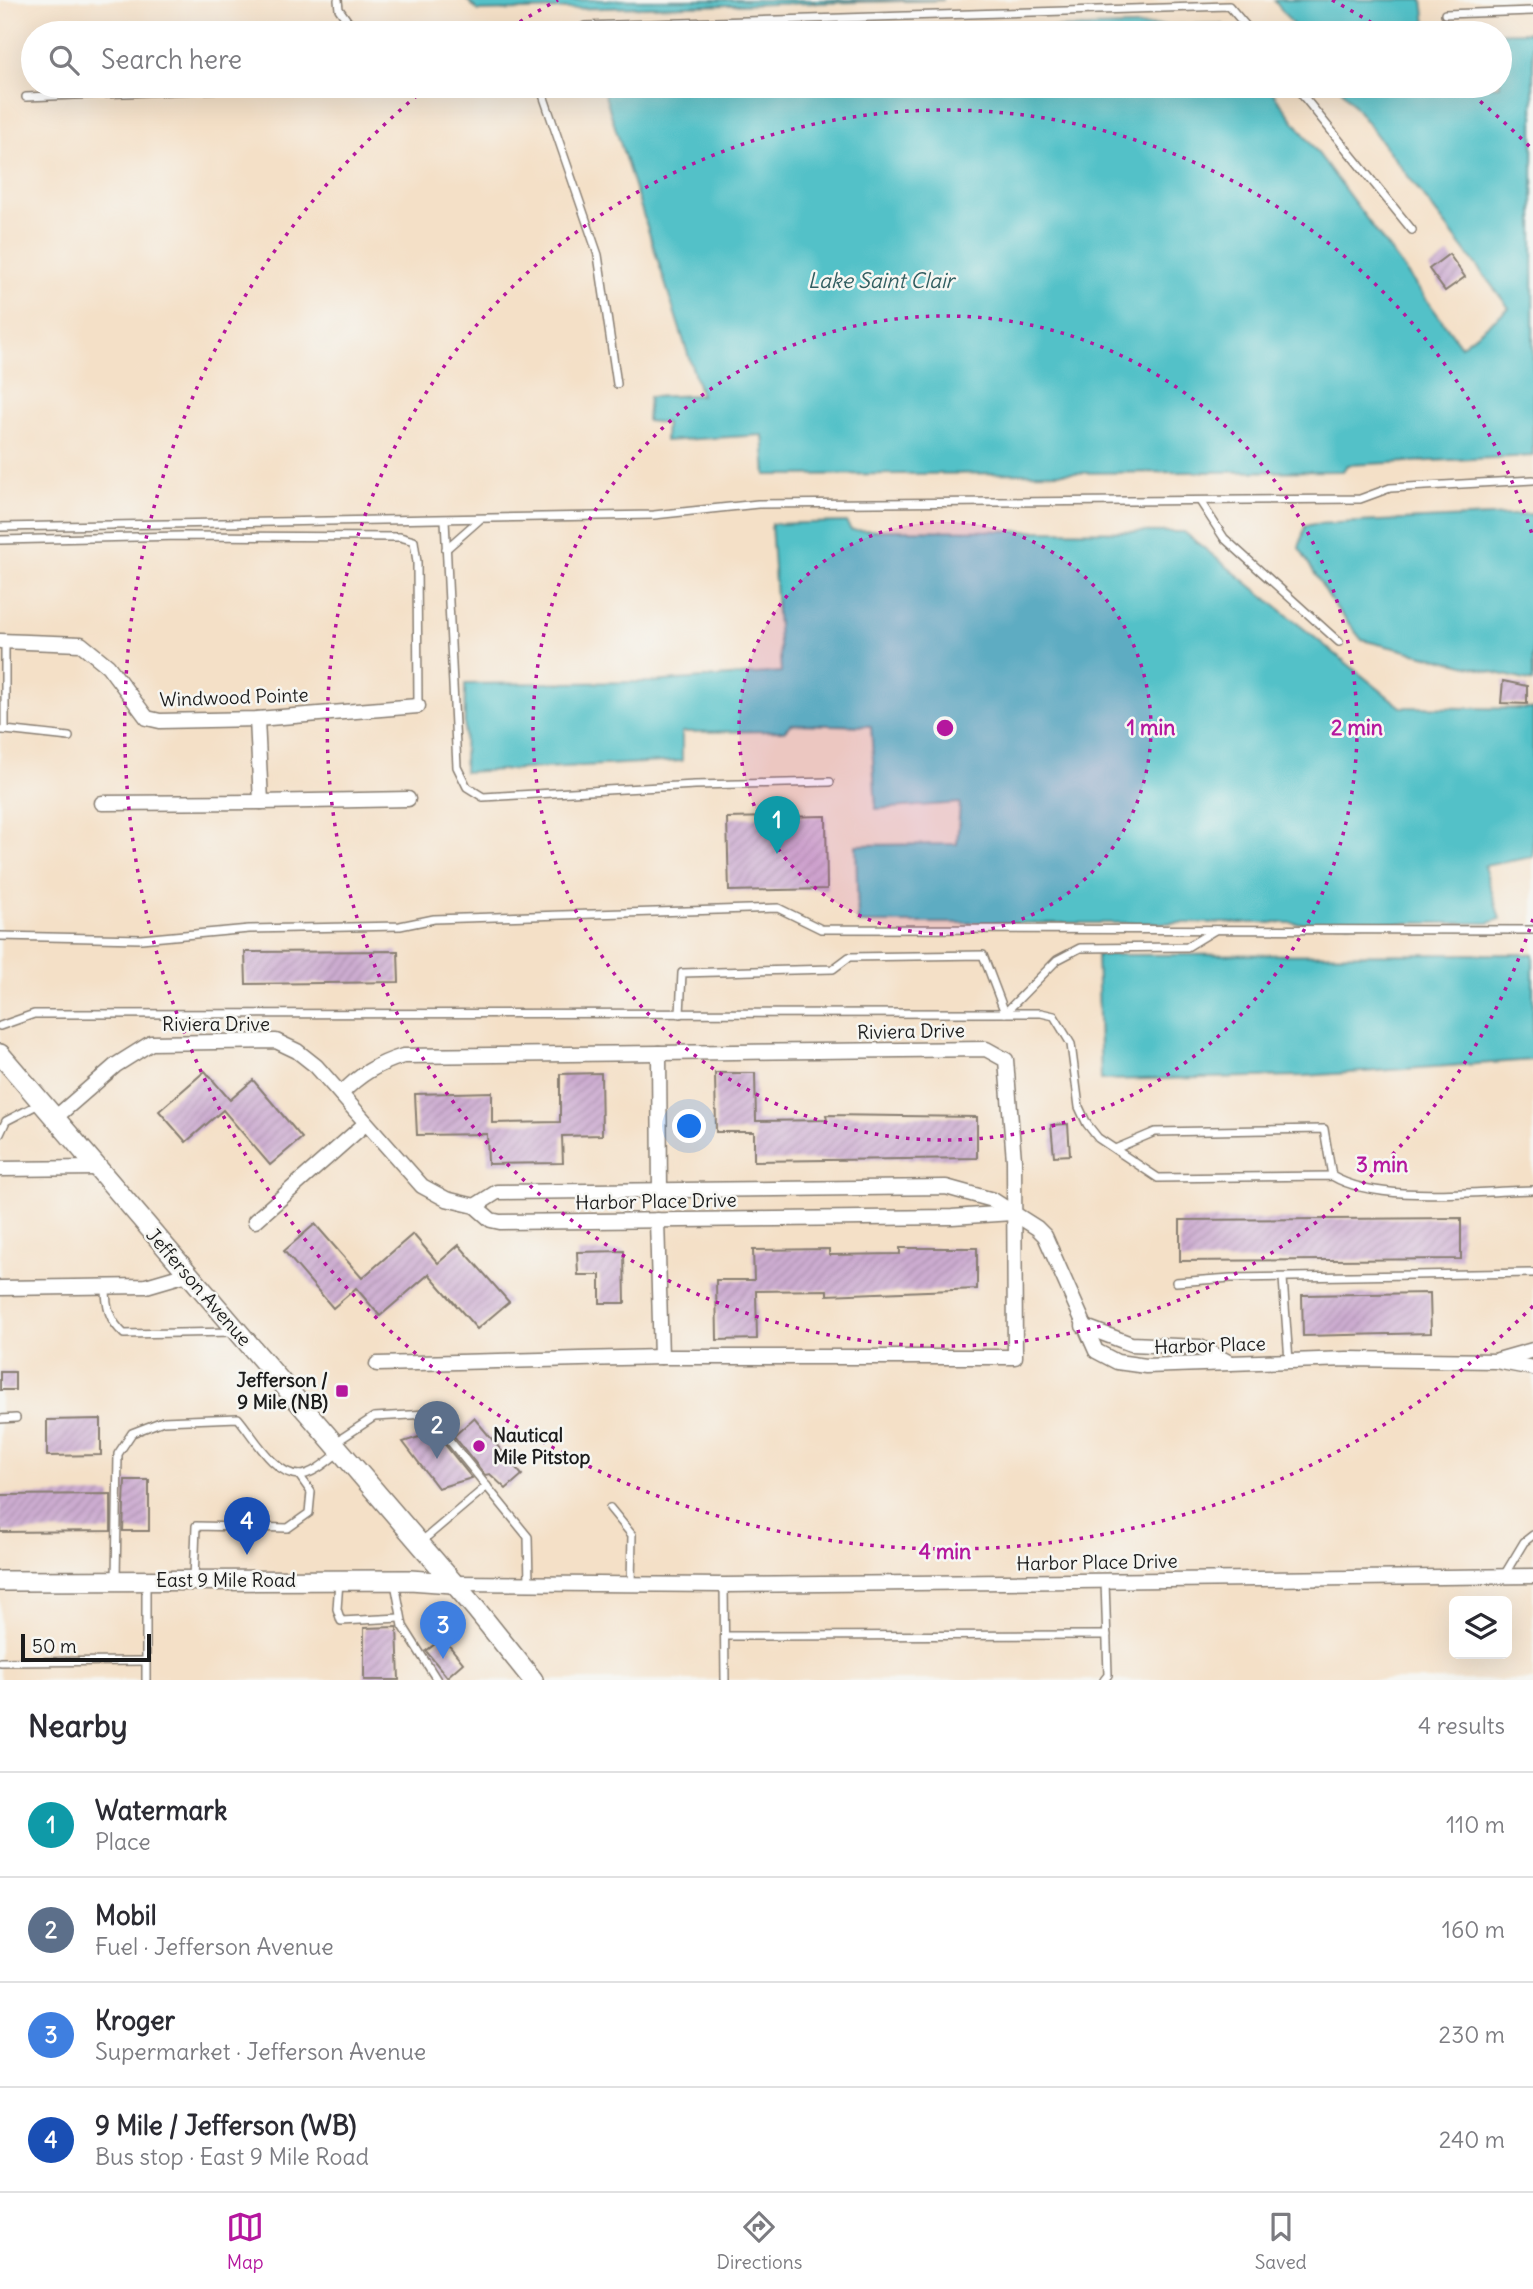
<!DOCTYPE html>
<meta charset="utf-8">
<style>
body{margin:0;font-family:Delius,sans-serif;background:#f7f7f7;color:#2b2b33}
.controls{position:absolute;right:21px;bottom:21px;display:grid;overflow:hidden;border-radius:10px;box-shadow:0 7px 28px #0002}
.controls button{width:63px;height:63px;display:grid;place-items:center;padding:0;border:0;border-bottom:2px solid #e1e1e2;background:#fff;color:#2b2b33;font:35px sans-serif}
.scale{position:absolute;left:21px;bottom:18px;width:130px;box-sizing:border-box;padding-left:7px;border:4px solid #1c1c1c;border-top:0;font-size:19px;line-height:24px;white-space:nowrap;color:#1c1c1c;-webkit-text-stroke:5px #f6f6f2;paint-order:stroke}
.you{position:absolute;left:690px;top:1127px;width:24px;height:24px;margin:-18px;border:5px solid #fff;border-radius:50%;background:#1a73e8;box-shadow:0 0 0 10px #1a73e833}
.badge{display:grid;place-items:center;width:46px;height:46px;border-radius:50%;background:#b5179e;color:#fff;font-size:23px;font-weight:700}
.pin{position:absolute;translate:-50% -58px;filter:drop-shadow(0 2px 4px #0008)}
.pin::after{content:'';position:absolute;top:37px;width:24px;height:21px;background:inherit;clip-path:polygon(0 0,100% 0,50% 100%)}
.list{margin:0;padding:0;list-style:none}
h2{display:flex;justify-content:space-between;align-items:center;height:91px;margin:0;padding:0 28px;font-size:30px}
h2 small{font-size:23px;font-weight:400;color:#7c7c81}
.list li{display:grid;grid-template-columns:46px 1fr auto;gap:21px;align-items:center;box-sizing:border-box;height:105px;padding:0 28px;border-top:2px solid #e1e1e2}
.list b{display:block;font-size:26px;white-space:nowrap}
.list p{margin:0;font-size:23px;white-space:nowrap;color:#7c7c81}
.list em{font-size:23px;font-style:normal;color:#7c7c81}
.icon{flex:none;width:38px;height:38px;fill:none;stroke:currentColor;stroke-width:2;stroke-linecap:round;stroke-linejoin:round}
.map{position:relative;flex:none;width:1533px;height:1680px;overflow:hidden}
.search{position:absolute;background:#fff;box-shadow:0 7px 28px #0002;left:21px;right:21px;top:21px;height:77px;display:flex;align-items:center;gap:18px;box-sizing:border-box;padding:0 24px;border-radius:38px;color:#7c7c81;font-size:26px}
.sheet{height:511px;background:#fff}
nav{display:flex;justify-content:space-around;align-items:center;box-sizing:border-box;height:98px;border-top:2px solid #e1e1e2;background:#fff;font-size:19px;color:#7c7c81}
nav a{display:grid;justify-items:center;gap:4px}
nav .on{color:#b5179e}
.map>svg:first-child{display:block}
.water{fill:#53c1c8;stroke:#386e72;stroke-width:2}
.building{fill:url(#building-hatch)}
.lines{fill:none;stroke-linecap:round;stroke-linejoin:round}
.service-casing{stroke:#887e72;stroke-width:10}
.minor-casing{stroke:#887e72;stroke-width:17}
.secondary-casing{stroke:#887e72;stroke-width:22}
.service{stroke:#fff;stroke-width:7}
.minor{stroke:#fff;stroke-width:14}
.secondary{stroke:#fff;stroke-width:19}
.ring{fill:none;stroke:#b5179e;stroke-width:3.5;stroke-dasharray:3.5 7}
.poi-dot{fill:#b5179e;stroke:#f6f6f2;stroke-width:2.5}
.labels{text-anchor:middle;dominant-baseline:central;stroke-width:5;stroke-linejoin:round;paint-order:stroke}
.street-label{font-size:19px;fill:#1c1c1c;stroke:#f6f6f2}
.poi-label{font-size:19px;font-weight:bold;fill:#1c1c1c;stroke:#f6f6f2;text-anchor:end}
.water-label{font-size:21px;font-style:italic;fill:#325e61;stroke:#f6f6f2}
.centre{fill:#b5179e;stroke:#f6f6f2;stroke-width:3.5}
.ring-label{font-size:21px;text-anchor:middle;font-weight:bold;fill:#b5179e;stroke:#f6f6f2;stroke-width:5;stroke-linejoin:round;paint-order:stroke}
</style>
<div class="map">
<svg width="1533" height="1680" viewBox="0 0 1533 1680">
<defs>
<pattern id="building-hatch" width="6" height="6" patternUnits="userSpaceOnUse" patternTransform="scale(1.75)"><rect width="6" height="6" fill="#ccacd0"/><path d="M-1 1l2-2M0 6l6-6M5 7l2-2" fill="none" stroke="#af93b2"/></pattern>
</defs>
<rect width="100%" height="100%" fill="#f6f6f2"/>
<filter id="ink" filterUnits="userSpaceOnUse"><feTurbulence type="fractalNoise" baseFrequency=".0143" numOctaves="2"/><feDisplacementMap in="SourceGraphic" scale="14" xChannelSelector="R" yChannelSelector="G"/><feConvolveMatrix kernelMatrix="1 2 1 2 8 2 1 2 1" color-interpolation-filters="sRGB"/></filter>
<filter id="wash" filterUnits="userSpaceOnUse"><feTurbulence type="fractalNoise" baseFrequency=".00686" numOctaves="4" result="noise"/><feDisplacementMap in="SourceGraphic" scale="28" xChannelSelector="R" yChannelSelector="G"/><feGaussianBlur stdDeviation="1.57" result="paint"/><feColorMatrix in="noise" values="0 0 0 0 0 0 0 0 0 0 0 0 0 0 0 0 0 1.4 0 .05"/><feComposite in="paint" operator="in"/></filter>
<g filter="url(#wash)">
<rect width="100%" height="100%" fill="#f4e0c7"/>
<g class="water">
<polygon points="467,0 943,0 478,11"/>
<polygon points="1274,0 1423,0 1427,33 1299,33"/>
<polygon points="1222,24 1229,33 820,33"/>
<polygon points="1533,32 1533,456 1347,465 1343,471 766,475 763,435 665,441 666,423 647,421 649,397 701,395 602,86 1268,86 1461,346 1509,308 1339,86 1500,86 1500,33 1466,33"/>
<polygon points="1533,514 1533,682 1362,640 1334,605 1299,548 1305,526 1314,524"/>
<polygon points="846,522 851,530 1184,532 1401,707 1533,709 1533,857 1484,866 1500,919 1489,923 858,923 856,845 957,844 960,803 876,809 871,726 791,724 784,731 682,732 682,761 464,772 465,684 652,682 781,672 771,524"/>
<polygon points="1533,954 1533,1060 1305,1076 1101,1080 1097,955"/>
</g>
<g id="blocks">
<g class="building">
<polygon points="1449,254 1465,277 1445,291 1429,269"/>
<polygon points="1503,681 1527,686 1527,704 1501,703"/>
<polygon points="826,816 827,889 729,891 727,818"/>
<polygon points="398,951 399,982 246,984 245,952"/>
<polygon points="205,1071 230,1100 253,1080 302,1138 270,1165 223,1110 186,1142 159,1111"/>
<polygon points="601,1073 602,1135 562,1136 563,1163 488,1164 487,1134 417,1135 415,1094 492,1092 492,1123 560,1122 560,1074"/>
<polygon points="715,1073 755,1073 756,1121 827,1120 826,1115 977,1117 977,1158 754,1161 754,1132 716,1132"/>
<polygon points="1068,1124 1070,1155 1054,1156 1051,1125"/>
<polygon points="1461,1218 1461,1259 1180,1261 1180,1220"/>
<polygon points="315,1224 362,1278 413,1234 438,1263 459,1245 509,1302 477,1329 429,1274 380,1316 356,1288 333,1308 284,1251"/>
<polygon points="900,1248 977,1248 977,1289 827,1295 827,1290 756,1291 757,1339 717,1340 716,1280 754,1280 753,1250 829,1249 829,1255 900,1254"/>
<polygon points="624,1251 625,1303 600,1303 600,1275 578,1275 577,1252"/>
<polygon points="1430,1293 1431,1333 1303,1336 1302,1295"/>
<rect x="0" y="1372" width="15" height="18"/>
<polygon points="474,1418 522,1475 506,1489 490,1474 485,1475 454,1436"/>
<polygon points="101,1419 101,1455 47,1456 47,1420"/>
<polygon points="435,1432 472,1478 438,1488 403,1442"/>
<polygon points="125,1480 149,1480 149,1531 123,1531"/>
<polygon points="111,1494 111,1531 0,1532 0,1495"/>
<polygon points="397,1627 399,1680 364,1680 364,1628"/>
<polygon points="443,1638 463,1663 447,1677 426,1651"/>
</g>
</g>
</g>
<g filter="url(#ink)">
<use href="#blocks" fill-opacity="0" stroke="#887e72" stroke-width="2"/>
<g class="lines">
<g class="service-casing">
<g id="service">
<polyline points="338,0 339,9 356,33"/>
<polyline points="1445,14 1533,11"/>
<polyline points="571,33 585,26 1229,6 1252,33"/>
<polyline points="540,86 598,255 617,384"/>
<polyline points="1295,86 1412,230"/>
<polyline points="26,97 292,86"/>
<polyline points="1200,501 1224,538 1339,642"/>
<polyline points="445,520 457,767 467,787 483,797 695,785 830,782"/>
<polyline points="0,527 654,515 758,504 1360,499 1390,488 1533,480"/>
<polyline points="0,540 182,536 400,537 414,541 417,562 418,706"/>
<polyline points="446,549 479,520"/>
<polyline points="0,730 5,730 5,641"/>
<polyline points="5,730 69,737"/>
<polyline points="0,936 141,939 249,929 400,926 434,919 778,908 821,929 1533,930"/>
<polyline points="680,1014 682,973 833,969 849,957 983,955 1005,1013 1057,960 1080,948 1187,947 1215,930"/>
<path d="M0,1026L34,1014L1041,1013L1054,1016L1071,1044L1079,1107L1087,1124L1098,1138L1158,1178L1332,1176C1379,1204 1477,1191 1533,1190"/>
<polyline points="0,1134 6,1121 39,1104"/>
<polyline points="1115,1149 1155,1132 1324,1129 1332,1176"/>
<polyline points="1283,1278 1289,1361"/>
<polyline points="1176,1282 1231,1278 1533,1273"/>
<path d="M106,1287C106,1307 109,1320 124,1334L234,1332"/>
<polyline points="0,1419 16,1418"/>
<polyline points="336,1442 374,1417 428,1414 528,1537 529,1583"/>
<polyline points="610,1508 632,1535 631,1584"/>
<polyline points="422,1541 487,1486"/>
<polyline points="1503,1577 1524,1542 1533,1535"/>
<path d="M116,1580L118,1454L132,1433L163,1421L238,1418C253,1435 273,1474 299,1475C312,1475 328,1461 338,1453"/>
<polyline points="194,1580 196,1526 288,1528 309,1513 311,1492 299,1475"/>
<polyline points="339,1581 337,1609 341,1621 400,1618"/>
<polyline points="146,1583 146,1680"/>
<polyline points="395,1583 403,1626 437,1680"/>
<polyline points="724,1585 725,1680"/>
<polyline points="725,1636 1107,1635"/>
<polyline points="0,1662 146,1661"/>
<polyline points="1104,1680 1108,1675 1105,1581"/>
</g>
</g>
<g class="minor-casing">
<g id="minor">
<polyline points="0,641 81,644 108,666 147,718 160,721 257,719 418,706"/>
<polyline points="257,719 261,802 408,799"/>
<polyline points="102,803 261,802"/>
<path d="M341,1094C359,1075 377,1064 403,1056L659,1053"/>
<polyline points="55,1118 116,1065 151,1043 276,1041 297,1051 316,1066 422,1186 446,1199 475,1206 491,1220 500,1222 952,1217 1012,1213"/>
<polyline points="0,1169 97,1168"/>
<polyline points="475,1206 497,1192 946,1187 993,1200 1037,1228 1045,1236 1096,1351 1117,1362 1146,1366 1347,1359 1496,1361 1533,1368"/>
<polyline points="657,1220 661,1357"/>
<polyline points="255,1221 365,1124"/>
<polyline points="0,1288 146,1286 187,1274"/>
<polyline points="1083,1326 1131,1344 1200,1347 1230,1363"/>
<polyline points="1498,1360 1533,1350"/>
<polyline points="377,1364 661,1357 1015,1357 1014,1160 1006,1060 986,1049 659,1053 660,1192"/>
<polyline points="452,1583 724,1585 1533,1576"/>
</g>
</g>
<g class="secondary-casing">
<g id="secondary">
<polyline points="0,1054 476,1609 533,1680"/>
<polyline points="0,1581 410,1580 452,1583"/>
</g>
</g>
<use href="#service" class="service"/>
<use href="#minor" class="minor"/>
<use href="#secondary" class="secondary"/>
</g>
</g>
<circle cx="945" cy="728" r="206" fill="#b5179e" fill-opacity=".12"/>
<g class="ring">
<circle cx="945" cy="728" r="206"/>
<circle cx="945" cy="728" r="412"/>
<path d="M1533 919A618 618 0 1 1 1533 537"/>
<path d="M1533 1306A824 824 0 1 1 426 88M502 33A824 824 0 0 1 558 0M1332 0A824 824 0 0 1 1388 33M1464 88A824 824 0 0 1 1533 150"/>
</g>
<g class="poi-dot">
<rect x="335" y="1384" width="14" height="14" rx="3.5"/>
<circle cx="479" cy="1446" r="7"/>
</g>
<g class="labels">
<g class="street-label">
<text transform="translate(234 697) rotate(-2)">Windwood Pointe</text>
<text x="216" y="1024">Riviera Drive</text>
<text transform="translate(911 1031) rotate(-1)">Riviera Drive</text>
<text transform="translate(656 1201) rotate(-1)">Harbor Place Drive</text>
<text transform="translate(199 1287) rotate(49)">Jefferson Avenue</text>
<text transform="translate(1210 1345) rotate(-2)">Harbor Place</text>
<text transform="translate(1097 1562) rotate(-1)">Harbor Place Drive</text>
<text x="226" y="1580">East 9 Mile Road</text>
</g>
<g class="poi-label">
<text x="328" y="1380">Jefferson /<tspan x="328" dy="22">9 Mile (NB)</tspan></text>
<text x="493" y="1435" text-anchor="start">Nautical<tspan x="493" dy="22">Mile Pitstop</tspan></text>
</g>
<g class="water-label">
<text x="881" y="280">Lake Saint Clair</text>
</g>
</g>
<circle cx="945" cy="728" r="10" class="centre"/>
<g class="ring-label">
<text x="1151" y="735">1 min</text>
<text x="1357" y="735">2 min</text>
<text x="1382" y="1172">3 min</text>
<text x="945" y="1559">4 min</text>
</g>
</svg>
<div class="controls">
<button><svg class="icon" aria-label="layers" viewBox="0 0 24 24"><path d="M12 4l9 5-9 5-9-5zM3 14l9 5 9-5"/></svg></button>
</div>
<div class="scale">50 m</div>
<div class="you"></div>
<div class="pin badge" style="left:777px;top:854px;background:#0f9aa8">1</div>
<div class="pin badge" style="left:437px;top:1459px;background:#5c6f8a">2</div>
<div class="pin badge" style="left:443px;top:1659px;background:#3f7fe0">3</div>
<div class="pin badge" style="left:247px;top:1555px;background:#1a4fb4">4</div>
<div class="search"><svg class="icon" aria-label="search" viewBox="0 0 24 24"><circle cx="10" cy="10" r="6"/><path d="M15 15l6 6"/></svg>Search here</div>
</div>
<section class="sheet">
<h2>Nearby<small>4 results</small></h2>
<ul class="list">
<li><span class="badge" style="background:#0f9aa8">1</span><div><b>Watermark</b><p>Place</p></div><em>110 m</em></li>
<li><span class="badge" style="background:#5c6f8a">2</span><div><b>Mobil</b><p>Fuel · Jefferson Avenue</p></div><em>160 m</em></li>
<li><span class="badge" style="background:#3f7fe0">3</span><div><b>Kroger</b><p>Supermarket · Jefferson Avenue</p></div><em>230 m</em></li>
<li><span class="badge" style="background:#1a4fb4">4</span><div><b>9 Mile / Jefferson (WB)</b><p>Bus stop · East 9 Mile Road</p></div><em>240 m</em></li>
</ul>
</section>
<nav>
<a class="on"><svg class="icon" aria-label="map" viewBox="0 0 24 24"><path d="M3 6l6-2 6 2 6-2v14l-6 2-6-2-6 2zM9 4v14M15 6v14"/></svg>Map</a>
<a><svg class="icon" aria-label="directions" viewBox="0 0 24 24"><path d="M12 3l9 9-9 9-9-9zM9 14v-3h6M13 9l2 2-2 2"/></svg>Directions</a>
<a><svg class="icon" aria-label="saved" viewBox="0 0 24 24"><path d="M7 4h10v16l-5-4-5 4z"/></svg>Saved</a>
</nav>
